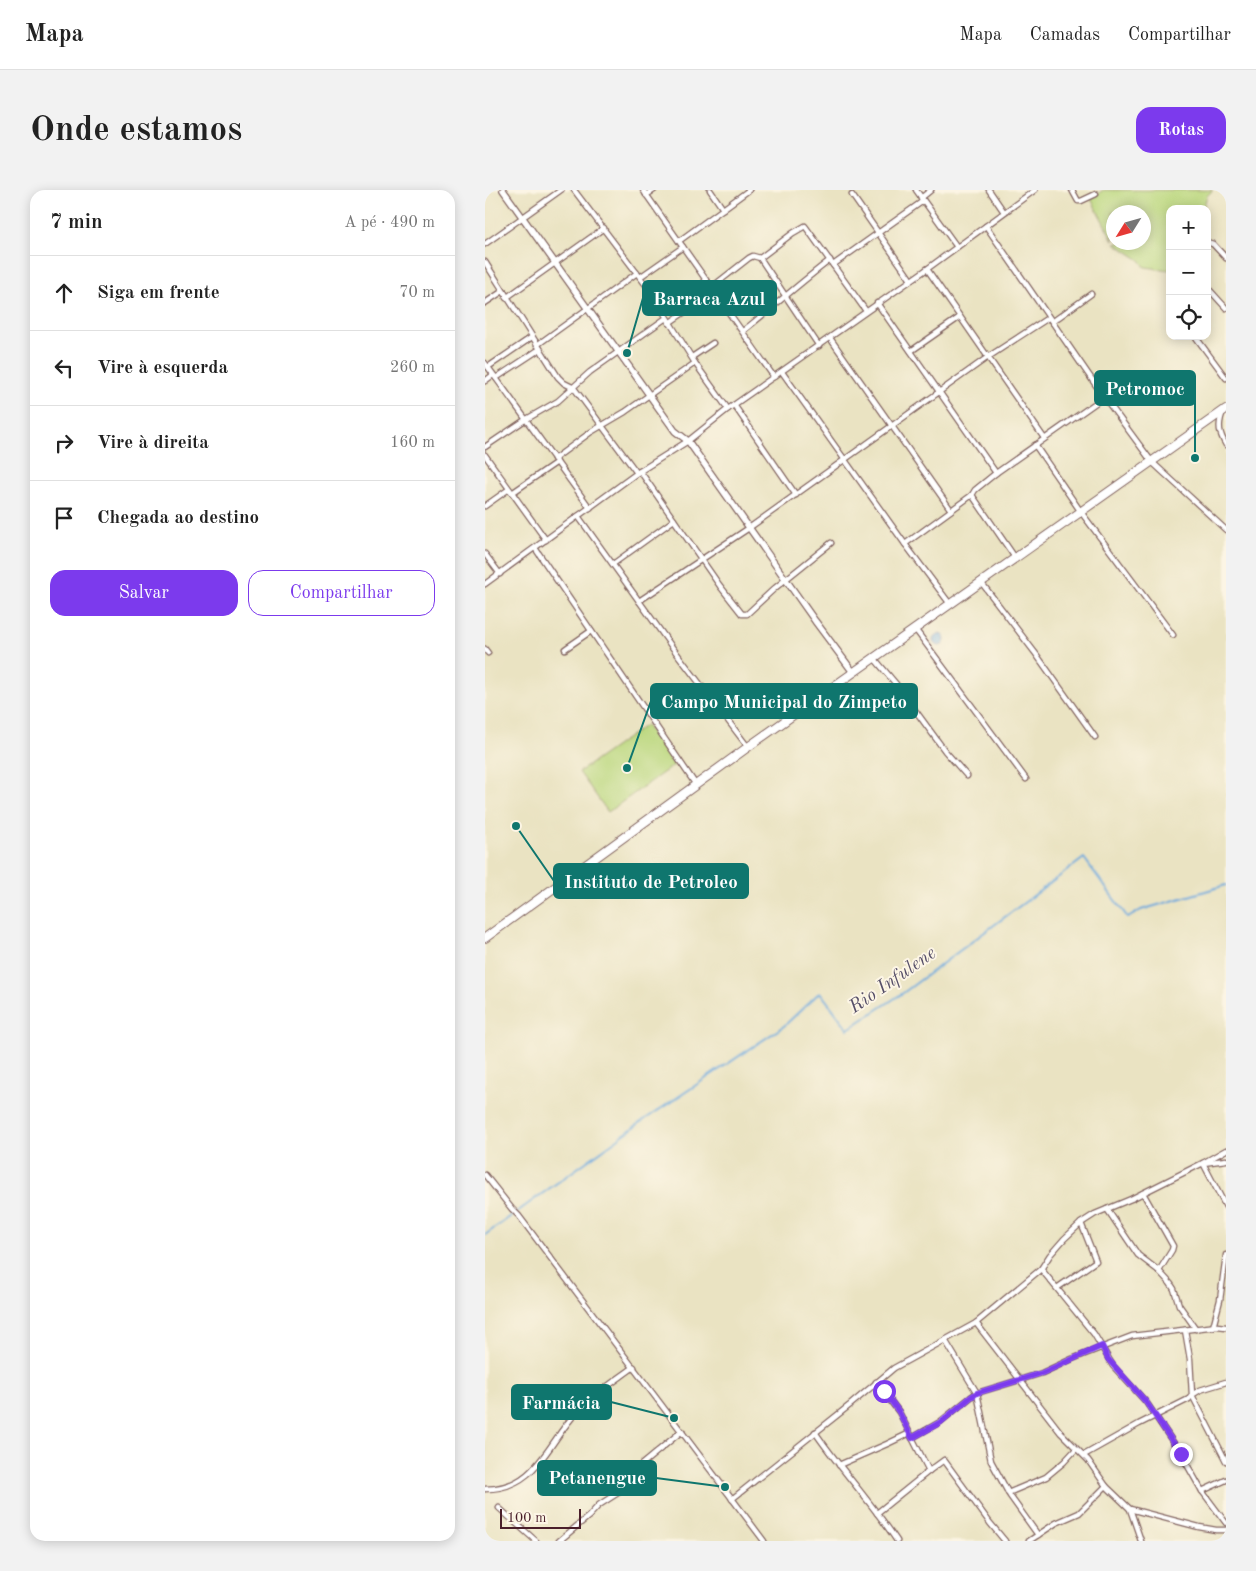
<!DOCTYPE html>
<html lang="pt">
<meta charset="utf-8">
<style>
body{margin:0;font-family:"Old Standard TT",serif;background:#f2f2f2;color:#222}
.controls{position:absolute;right:15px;top:15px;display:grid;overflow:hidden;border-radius:10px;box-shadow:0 2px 12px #0003}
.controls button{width:45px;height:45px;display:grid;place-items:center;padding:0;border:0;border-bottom:1px solid #e0e0e0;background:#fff;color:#222;font:25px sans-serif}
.compass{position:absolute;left:621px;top:15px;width:45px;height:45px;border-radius:50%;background:#fff;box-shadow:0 2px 12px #0003;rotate:233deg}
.scale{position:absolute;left:15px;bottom:12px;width:81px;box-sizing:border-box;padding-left:5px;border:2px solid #4a1f2b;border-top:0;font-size:14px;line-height:18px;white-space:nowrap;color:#4a1f2b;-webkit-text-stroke:4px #fcf5e5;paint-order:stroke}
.stop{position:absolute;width:15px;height:15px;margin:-11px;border:4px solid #7c3aed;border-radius:50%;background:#fff}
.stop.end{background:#7c3aed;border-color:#fff;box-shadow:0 1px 5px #0008}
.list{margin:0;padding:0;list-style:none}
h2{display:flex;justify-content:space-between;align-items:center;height:65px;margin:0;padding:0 20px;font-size:21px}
h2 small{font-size:16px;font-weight:400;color:#767676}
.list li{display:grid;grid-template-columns:32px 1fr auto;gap:15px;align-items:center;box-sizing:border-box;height:75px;padding:0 20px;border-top:1px solid #e0e0e0}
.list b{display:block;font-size:19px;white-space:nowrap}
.list em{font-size:16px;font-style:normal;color:#767676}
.actions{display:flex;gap:10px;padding:15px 20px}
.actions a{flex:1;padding:11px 0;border:1px solid #7c3aed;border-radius:15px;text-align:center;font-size:18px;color:#7c3aed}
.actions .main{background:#7c3aed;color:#fff}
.icon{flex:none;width:28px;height:28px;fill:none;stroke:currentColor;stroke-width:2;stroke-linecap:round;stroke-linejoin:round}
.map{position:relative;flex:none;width:741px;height:1351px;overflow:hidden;border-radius:15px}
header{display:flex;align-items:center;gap:30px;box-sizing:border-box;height:70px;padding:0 25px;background:#fff;border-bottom:1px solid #e0e0e0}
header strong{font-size:24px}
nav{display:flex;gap:28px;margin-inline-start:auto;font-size:18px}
.intro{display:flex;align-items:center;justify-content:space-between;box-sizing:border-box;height:120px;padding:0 30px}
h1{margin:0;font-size:35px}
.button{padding:12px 22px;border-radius:15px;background:#7c3aed;color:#fff;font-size:18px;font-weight:700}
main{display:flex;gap:30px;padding:0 30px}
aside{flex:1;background:#fff;border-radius:15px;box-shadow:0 2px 12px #0003}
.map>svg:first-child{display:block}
.green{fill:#bad77d;stroke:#827b54}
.water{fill:#6ba9dd;stroke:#5a6484}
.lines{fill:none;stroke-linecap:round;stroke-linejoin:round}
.stream{stroke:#6ba9dd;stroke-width:2}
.minor-casing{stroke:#826460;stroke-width:7}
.tertiary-casing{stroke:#826460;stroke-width:8}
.trunk-casing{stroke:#826460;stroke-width:10}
.minor{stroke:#fff;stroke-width:4.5}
.tertiary{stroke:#fff;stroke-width:5.5}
.trunk{stroke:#fff;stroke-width:8}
.route{stroke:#7c3aed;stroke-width:6}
.labels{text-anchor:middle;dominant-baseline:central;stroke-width:4;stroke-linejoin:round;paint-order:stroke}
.water-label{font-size:19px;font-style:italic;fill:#564f69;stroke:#fcf5e5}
.leader{fill:none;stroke:#0f766e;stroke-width:2}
.callout-dot{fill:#0f766e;stroke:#fcf5e5;stroke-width:2}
.callout{fill:#0f766e;stroke:#0f766e;stroke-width:2}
.callout-label{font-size:19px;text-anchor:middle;font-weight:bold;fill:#fff}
</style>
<header>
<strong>Mapa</strong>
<nav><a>Mapa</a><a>Camadas</a><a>Compartilhar</a></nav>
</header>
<div class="intro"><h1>Onde estamos</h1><a class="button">Rotas</a></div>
<main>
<aside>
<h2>7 min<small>A pé · 490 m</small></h2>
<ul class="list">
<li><svg class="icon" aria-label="ahead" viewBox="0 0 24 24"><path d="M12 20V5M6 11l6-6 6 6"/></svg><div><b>Siga em frente</b></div><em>70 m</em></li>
<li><svg class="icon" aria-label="left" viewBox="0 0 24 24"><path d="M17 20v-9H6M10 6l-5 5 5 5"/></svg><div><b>Vire à esquerda</b></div><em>260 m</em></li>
<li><svg class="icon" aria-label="right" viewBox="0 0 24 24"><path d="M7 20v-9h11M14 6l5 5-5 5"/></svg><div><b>Vire à direita</b></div><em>160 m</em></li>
<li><svg class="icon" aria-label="arrive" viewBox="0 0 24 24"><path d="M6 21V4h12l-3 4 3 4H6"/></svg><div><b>Chegada ao destino</b></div></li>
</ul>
<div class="actions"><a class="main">Salvar</a><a>Compartilhar</a></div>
</aside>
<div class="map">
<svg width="741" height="1351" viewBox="0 0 741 1351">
<rect width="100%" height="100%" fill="#fcf5e5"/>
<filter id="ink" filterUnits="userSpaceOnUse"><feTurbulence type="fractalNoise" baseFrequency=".02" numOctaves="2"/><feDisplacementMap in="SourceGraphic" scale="10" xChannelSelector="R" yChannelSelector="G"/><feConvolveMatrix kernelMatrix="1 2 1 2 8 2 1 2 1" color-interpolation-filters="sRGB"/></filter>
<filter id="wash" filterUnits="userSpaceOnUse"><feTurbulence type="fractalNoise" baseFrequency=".0096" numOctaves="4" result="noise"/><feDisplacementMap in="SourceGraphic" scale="20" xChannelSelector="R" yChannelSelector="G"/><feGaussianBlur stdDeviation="1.12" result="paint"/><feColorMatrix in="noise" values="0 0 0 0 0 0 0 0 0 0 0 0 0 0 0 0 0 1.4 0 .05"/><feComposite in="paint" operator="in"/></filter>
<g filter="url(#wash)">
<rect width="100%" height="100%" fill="#eae3c2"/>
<g class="green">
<polygon points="618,0 728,0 722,6 718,19 685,19 685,80 660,77 655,70 631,54 630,53 658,52 658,22 628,22 628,50 606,9"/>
<polygon points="161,535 189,575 123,622 94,582"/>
</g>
<circle class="water" cx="454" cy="450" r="6"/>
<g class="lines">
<polyline class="stream" points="0,1045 159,930 299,836 335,802 363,839 418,803 599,668 643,728 656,720 741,695"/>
</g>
</g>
<g filter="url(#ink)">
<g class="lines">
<g class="minor-casing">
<g id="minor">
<polyline points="89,0 164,99 210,173 243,219"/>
<polyline points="158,0 289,187"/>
<polyline points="225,0 238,19"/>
<polyline points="431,0 472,57"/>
<polyline points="504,0 519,22"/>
<polyline points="587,0 593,11 596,11 611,4"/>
<polyline points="161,5 169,0"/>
<polyline points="367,5 426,90"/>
<polyline points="436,8 446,0"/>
<polyline points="501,36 619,207 667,272 741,340"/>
<polyline points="194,51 264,0"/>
<polyline points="722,52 728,54 741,68"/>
<polyline points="0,54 76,0"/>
<polyline points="275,68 334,156"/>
<polyline points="0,72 73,187 79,193 89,198 152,283"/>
<polyline points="348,75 438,11"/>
<polyline points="442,79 559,248"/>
<polyline points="155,87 198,57"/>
<polyline points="227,97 264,68 268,66 275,68 308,43 320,36 381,121"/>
<polyline points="722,97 741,118"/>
<polyline points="21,108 119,38"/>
<polyline points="0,113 18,101"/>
<polyline points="392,113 511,283"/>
<polyline points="567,132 606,104"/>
<polyline points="184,133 230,101"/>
<path d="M258,141C287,118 315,93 345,70"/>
<polyline points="710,146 741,188"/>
<polyline points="345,148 466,320"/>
<polyline points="52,155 152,83"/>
<polyline points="426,161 475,127"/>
<polyline points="207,167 228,153"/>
<polyline points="0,173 105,318"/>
<polyline points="3,177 47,147"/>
<polyline points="297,182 420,354 465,414"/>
<polyline points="11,188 55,159"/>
<polyline points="0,191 8,185"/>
<polyline points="249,215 311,305"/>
<path d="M737,224C733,236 734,243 741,255"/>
<polyline points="550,255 596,322 688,445"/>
<polyline points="0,257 40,230 73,211 105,182 181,128"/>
<polyline points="0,265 61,350"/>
<polyline points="69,269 106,242 140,222 210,173"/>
<polyline points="155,281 235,396 257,424 262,424 290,398 346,353"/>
<polyline points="27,303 72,272"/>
<polyline points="487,305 531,369"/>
<polyline points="0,316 24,299"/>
<polyline points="93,326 187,457 263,557"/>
<polyline points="420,354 487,305 490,300 511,283 619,207"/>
<polyline points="50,358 211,595"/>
<polyline points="0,364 15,384"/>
<polyline points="128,374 189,330"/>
<polyline points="496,392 551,464 610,547"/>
<polyline points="0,394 152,283 203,251 243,219 442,79 550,0"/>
<polyline points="154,411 264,338 503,167 563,128"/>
<polyline points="430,439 541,589"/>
<polyline points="0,459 3,463"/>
<polyline points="80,459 106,441"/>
<polyline points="389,468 411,494 460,561 482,586"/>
<polyline points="741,960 718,973 741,1017"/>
<polyline points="0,985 27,1019 34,1026 279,1351"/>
<polyline points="658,1003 688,1056 687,1060 674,1081"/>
<polyline points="622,1019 653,1065 674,1081 685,1093 689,1099 694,1115 711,1139"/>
<polyline points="556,1079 609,1144 628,1176 661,1212 696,1264 717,1301 741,1333"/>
<polyline points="572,1098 611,1071 596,1033"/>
<polyline points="491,1133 576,1243 603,1270 621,1296 645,1319 714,1337 731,1340 741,1340"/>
<polyline points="728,1137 735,1110 741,1065"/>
<polyline points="460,1150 492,1203 506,1271 525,1306 553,1345"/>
<polyline points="391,1192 414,1222 444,1281 459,1270 505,1333 520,1351"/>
<polyline points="741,1192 715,1200 707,1205 741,1271"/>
<path d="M330,1242C356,1280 387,1313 412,1351"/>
<polyline points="427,1248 455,1232 486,1207 492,1203 557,1183 587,1169 647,1146 732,1136 741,1137"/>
<polyline points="599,1265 654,1234 704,1209 707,1205 705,1169 700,1140"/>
<polyline points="354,1275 402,1254 425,1243"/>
<path d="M0,1299C52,1299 62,1253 92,1222C108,1205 130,1191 149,1177"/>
<polyline points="717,1301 741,1290"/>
<polyline points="523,1303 561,1287 579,1272 591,1259"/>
<polyline points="247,1309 365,1215 409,1178 491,1133 556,1079 565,1065 579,1049 596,1033 610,1024 646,1009 718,973 741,970"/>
<polyline points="14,1318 51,1351"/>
<polyline points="645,1319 656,1351"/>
<polyline points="392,1323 444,1281"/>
<polyline points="74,1351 104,1326 114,1315 139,1299 146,1292 156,1275 197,1241"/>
<polyline points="544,1351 571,1333 594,1323 621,1296"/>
</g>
</g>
<g class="tertiary-casing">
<polyline id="tertiary" points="18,0 190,241 203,251 330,431 368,482"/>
</g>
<g class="trunk-casing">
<polyline id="trunk" points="0,748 263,557 741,219"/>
</g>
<use href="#minor" class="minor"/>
<use href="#tertiary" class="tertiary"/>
<use href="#trunk" class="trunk"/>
</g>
</g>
<g class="lines" filter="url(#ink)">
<polyline class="route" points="399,1201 414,1222 427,1248 456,1232 486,1207 492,1203 557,1183 617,1156 623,1169 661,1212 696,1264"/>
</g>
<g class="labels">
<g class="water-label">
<text transform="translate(408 791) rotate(-35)">Rio Infulene</text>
</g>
</g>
<path class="leader" d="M142 163L158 108M710 268L710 198M142 578L166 511M31 636L69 691M189 1228L126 1212M240 1297L171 1288"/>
<g class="callout-dot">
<circle cx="142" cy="163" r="5"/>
<circle cx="710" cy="268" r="5"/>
<circle cx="142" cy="578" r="5"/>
<circle cx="31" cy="636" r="5"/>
<circle cx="189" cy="1228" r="5"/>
<circle cx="240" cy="1297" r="5"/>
</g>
<g class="callout">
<rect x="158" y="91" width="133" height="34" rx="5"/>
<rect x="610" y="181" width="100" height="34" rx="5"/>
<rect x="166" y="494" width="266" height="34" rx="5"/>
<rect x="69" y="674" width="194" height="34" rx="5"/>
<rect x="27" y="1195" width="99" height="34" rx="5"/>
<rect x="53" y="1271" width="118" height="34" rx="5"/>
</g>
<g class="callout-label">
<text x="224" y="115">Barraca Azul</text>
<text x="660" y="205">Petromoc</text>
<text x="299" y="518">Campo Municipal do Zimpeto</text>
<text x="166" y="698">Instituto de Petroleo</text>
<text x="76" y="1219">Farmácia</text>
<text x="112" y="1294">Petanengue</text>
</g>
</svg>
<div class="controls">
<button>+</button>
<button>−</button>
<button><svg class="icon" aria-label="locate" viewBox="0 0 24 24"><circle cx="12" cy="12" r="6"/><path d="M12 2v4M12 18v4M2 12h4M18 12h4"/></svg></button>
</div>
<svg class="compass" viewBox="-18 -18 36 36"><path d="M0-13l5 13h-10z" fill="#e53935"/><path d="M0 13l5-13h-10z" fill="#767676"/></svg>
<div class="scale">100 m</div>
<div class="stop" style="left:399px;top:1201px"></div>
<div class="stop end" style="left:696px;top:1264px"></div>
</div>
</main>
